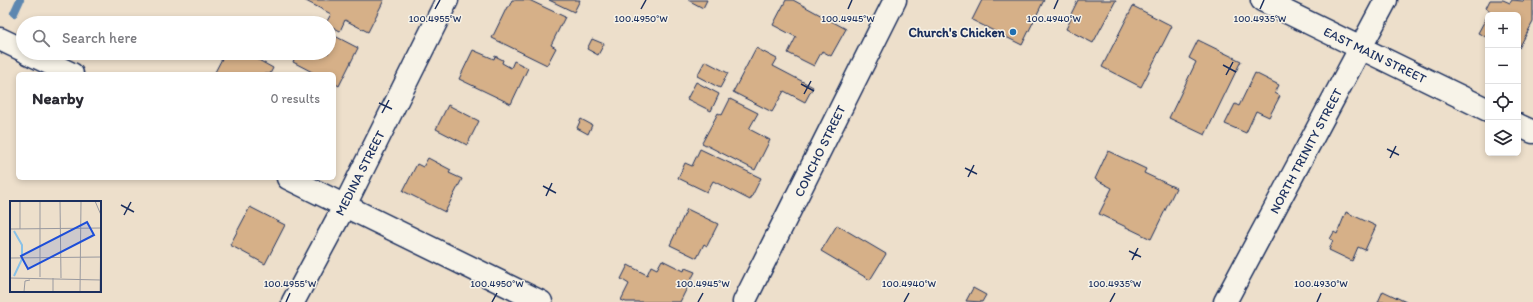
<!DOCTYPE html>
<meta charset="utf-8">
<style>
body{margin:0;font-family:Itim,sans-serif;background:#f7f7f7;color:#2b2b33}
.controls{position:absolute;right:12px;top:12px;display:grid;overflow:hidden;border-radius:6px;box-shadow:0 2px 6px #0003}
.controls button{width:36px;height:36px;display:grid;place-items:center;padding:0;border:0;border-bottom:1px solid #e1e1e2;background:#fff;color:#2b2b33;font:20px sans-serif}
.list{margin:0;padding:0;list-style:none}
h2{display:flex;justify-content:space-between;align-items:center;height:52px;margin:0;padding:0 16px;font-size:17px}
h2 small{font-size:13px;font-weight:400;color:#7c7c81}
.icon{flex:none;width:22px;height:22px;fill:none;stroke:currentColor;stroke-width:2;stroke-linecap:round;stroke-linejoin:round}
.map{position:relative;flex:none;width:1533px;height:302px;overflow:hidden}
.search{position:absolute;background:#fff;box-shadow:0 2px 6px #0003;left:16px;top:16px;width:320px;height:44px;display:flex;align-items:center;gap:10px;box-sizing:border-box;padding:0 14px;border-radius:22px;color:#7c7c81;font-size:15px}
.panel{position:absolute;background:#fff;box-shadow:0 2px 6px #0003;left:16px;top:72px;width:320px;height:108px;border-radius:6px}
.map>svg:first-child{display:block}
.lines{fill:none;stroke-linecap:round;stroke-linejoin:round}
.stream{stroke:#5d87b0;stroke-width:8}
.building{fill:#d6b088;stroke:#1b2f5e}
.street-casing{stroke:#1b2f5e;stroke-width:25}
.secondary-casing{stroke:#1b2f5e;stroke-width:25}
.street{stroke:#f7f3e8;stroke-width:22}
.secondary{stroke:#f7f3e8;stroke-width:22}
.ticks{fill:none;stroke:#1b2f5e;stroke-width:1.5}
.poi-dot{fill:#1f6fb2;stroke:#f7f3e8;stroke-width:1.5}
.labels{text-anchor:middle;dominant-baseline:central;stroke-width:3;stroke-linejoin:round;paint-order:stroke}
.poi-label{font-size:13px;font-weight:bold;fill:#1b2f5e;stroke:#f7f3e8;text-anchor:end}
.street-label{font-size:13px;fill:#1b2f5e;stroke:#f7f3e8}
.inset-river{fill:none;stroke:#89c1e7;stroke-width:2}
.inset-road{fill:none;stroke:#99999f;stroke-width:1}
.view{fill:#1d4ed8;fill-opacity:0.15;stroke:#1d4ed8;stroke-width:2}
.inset-edge{fill:none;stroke:#1b2f5e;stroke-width:2}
.ticks-label{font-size:10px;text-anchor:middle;fill:#1b2f5e;stroke:#f7f3e8;stroke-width:3;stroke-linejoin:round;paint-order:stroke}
</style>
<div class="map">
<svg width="1533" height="302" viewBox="0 0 1533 302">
<rect width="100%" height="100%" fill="#eddfcb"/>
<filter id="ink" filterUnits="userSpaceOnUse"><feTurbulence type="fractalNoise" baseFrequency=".025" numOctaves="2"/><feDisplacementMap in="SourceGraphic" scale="8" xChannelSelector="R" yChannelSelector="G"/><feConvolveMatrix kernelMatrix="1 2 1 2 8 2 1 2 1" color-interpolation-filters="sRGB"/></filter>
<g filter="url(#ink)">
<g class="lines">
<polyline class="stream" points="14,13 20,0"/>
</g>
<g class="building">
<polygon points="304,0 384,0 368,32 345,20 340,31 329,25 329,23 326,23 331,14"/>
<polygon points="512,0 529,0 565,17 551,45 556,48 547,65 492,38 507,7 509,7"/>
<polygon points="549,0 580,0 574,12"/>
<polygon points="688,0 707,0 703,8"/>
<polygon points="786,0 793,0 846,29 831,56 822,51 814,66 788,53 796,37 773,25"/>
<polygon points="982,0 1044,0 1022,45 972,20"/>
<polygon points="1078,0 1116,0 1093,43 1066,29 1073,15 1071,14"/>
<polygon points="1490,0 1503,0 1510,3 1512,0 1523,1 1524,0 1533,0 1533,22 1519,48 1518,15 1488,15 1488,38 1478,33 1490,11 1486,8"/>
<polygon points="1133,6 1172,26 1141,87 1102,67"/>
<polygon points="329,33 358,48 339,86 334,83 334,74 316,74 293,62 297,53 329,53"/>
<polygon points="592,39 604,44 598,55 587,49"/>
<polygon points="1198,40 1241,61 1205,135 1169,118 1196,62 1189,58"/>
<polygon points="756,48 777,59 773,66 813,87 805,102 784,91 772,112 733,92"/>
<polygon points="473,50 494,59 495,56 503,60 502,63 511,68 514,61 528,68 511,104 459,79"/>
<polygon points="225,53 246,53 273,68 270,74 214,74"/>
<polygon points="705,61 728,73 720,88 697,76"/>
<polygon points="1255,73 1279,85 1275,93 1280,96 1269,117 1256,111 1246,133 1225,124 1235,104 1239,106"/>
<polygon points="696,82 719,94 711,111 687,99"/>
<polygon points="730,99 758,113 749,129 770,140 755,170 702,143 718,113 722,115"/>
<polygon points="448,105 479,121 467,145 436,129"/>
<polygon points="581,119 592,125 588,134 577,128"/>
<polygon points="700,149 761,178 750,200 713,181 707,192 678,178 685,163 692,166"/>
<polygon points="1108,151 1146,169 1144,173 1176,188 1151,239 1099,214 1112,188 1095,179"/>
<polygon points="428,158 451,170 449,173 462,179 445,212 403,191 417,164 423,167"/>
<polygon points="250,207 285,225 265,264 230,245"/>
<polygon points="687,209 718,224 707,246 704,244 697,258 670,245"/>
<polygon points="1346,212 1376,226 1365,250 1358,247 1352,261 1329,250 1333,240 1330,239 1334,232 1337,234"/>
<polygon points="837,225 886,254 870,280 821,251"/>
<polygon points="662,260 684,271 685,268 695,272 680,302 626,302 621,300 629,284 621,279 628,265 647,275 651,266 657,269"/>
<polygon points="973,288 986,295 982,302 966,301"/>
<polygon points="1383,291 1406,302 1378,302"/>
</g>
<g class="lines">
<g class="street-casing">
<g id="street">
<polyline points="0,39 23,50"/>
<polyline points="28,53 72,74"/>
<polyline points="288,178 541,302"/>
<polyline points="293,302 345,205 447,0"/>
<polyline points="744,302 895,0"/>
<polyline points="1225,302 1386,0"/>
</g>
</g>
<g class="secondary-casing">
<g id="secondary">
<polyline points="1262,0 1488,110"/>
<polyline points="1518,125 1533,132"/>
</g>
</g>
<use href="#street" class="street"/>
<use href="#secondary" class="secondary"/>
</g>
</g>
<path class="ticks" d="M435,9L440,0M641,9L646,0M848,9L852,0M1054,9L1058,0M1260,9L1264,0M1223,65L1236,72M1226,75L1233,62M801,84L814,91M804,94L811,81M379,103L392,109M382,113L389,100M1387,149L1399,155M1390,158L1396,146M965,168L977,174M968,177L974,165M543,186L556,193M546,196L552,183M121,205L134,212M124,215L131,202M1129,251L1141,257M1132,260L1138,248M286,302L290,293M492,302L497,293M698,302L703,293M904,302L909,293M1110,302L1115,293M1317,302L1321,293"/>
<circle class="poi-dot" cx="1013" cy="32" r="4"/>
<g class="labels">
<g class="poi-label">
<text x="1005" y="32">Church's Chicken</text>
</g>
<g class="street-label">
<text transform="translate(1375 55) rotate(26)">EAST MAIN STREET</text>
<text transform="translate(820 151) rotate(-64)">CONCHO STREET</text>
<text transform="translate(1306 151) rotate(-62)">NORTH TRINITY STREET</text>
<text transform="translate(360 173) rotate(-63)">MEDINA STREET</text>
</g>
</g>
<g transform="translate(10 201)">
<rect width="91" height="91" fill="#eddfcb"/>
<path class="inset-river" d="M4,30L12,44V55M4,75L12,58"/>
<path class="inset-road" d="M10,0V28M50,0L51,77M85,0L91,14M0,28L91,27M0,57L91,56M30,76V0M0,77L91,79M14,91L15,80L20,79M43,91V77M70,91L71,0M90,91L91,25"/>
<path class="view" d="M77,21L84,34L18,68L11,55Z"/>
<rect width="91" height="91" class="inset-edge"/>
</g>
<g class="ticks-label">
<text x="435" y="22">100.4955°W</text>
<text x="641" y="22">100.4950°W</text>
<text x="848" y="22">100.4945°W</text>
<text x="1054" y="22">100.4940°W</text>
<text x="1260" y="22">100.4935°W</text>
<text x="290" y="287">100.4955°W</text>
<text x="497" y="287">100.4950°W</text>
<text x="703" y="287">100.4945°W</text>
<text x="909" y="287">100.4940°W</text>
<text x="1115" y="287">100.4935°W</text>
<text x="1321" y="287">100.4930°W</text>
</g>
</svg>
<div class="controls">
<button>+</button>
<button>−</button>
<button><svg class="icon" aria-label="locate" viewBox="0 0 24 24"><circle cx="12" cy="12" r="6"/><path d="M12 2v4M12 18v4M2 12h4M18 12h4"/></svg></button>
<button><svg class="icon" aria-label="layers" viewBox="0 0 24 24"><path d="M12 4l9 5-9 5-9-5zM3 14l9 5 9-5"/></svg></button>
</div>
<div class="search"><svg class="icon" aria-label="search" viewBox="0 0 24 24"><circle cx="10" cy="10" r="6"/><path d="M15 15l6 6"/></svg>Search here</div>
<section class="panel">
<h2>Nearby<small>0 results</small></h2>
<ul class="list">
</ul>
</section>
</div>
